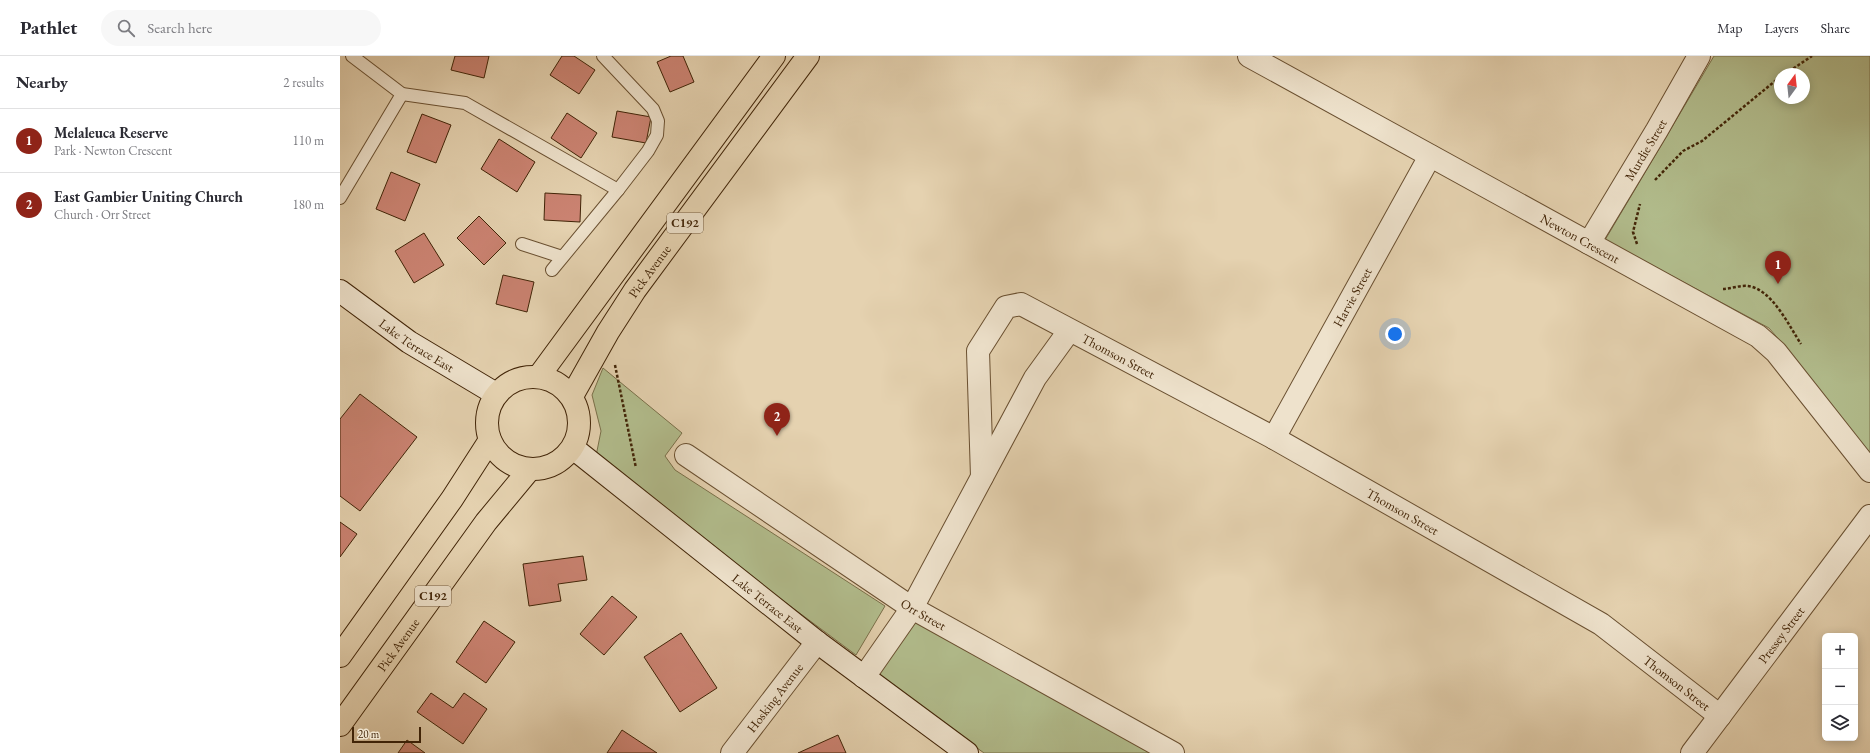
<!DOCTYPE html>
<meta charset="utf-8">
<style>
body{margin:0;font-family:"EB Garamond",serif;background:#f7f7f7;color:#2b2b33}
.controls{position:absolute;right:12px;bottom:12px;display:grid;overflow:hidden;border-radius:6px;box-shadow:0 2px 10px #0003}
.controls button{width:36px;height:36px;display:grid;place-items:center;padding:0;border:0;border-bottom:1px solid #e1e1e2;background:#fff;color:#2b2b33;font:20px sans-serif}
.compass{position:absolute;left:1434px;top:12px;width:36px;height:36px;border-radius:50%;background:#fff;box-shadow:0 2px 10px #0003;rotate:15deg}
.scale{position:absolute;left:12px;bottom:10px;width:69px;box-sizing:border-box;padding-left:4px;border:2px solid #412407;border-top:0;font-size:11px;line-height:14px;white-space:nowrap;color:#412407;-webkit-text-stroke:3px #eee2cc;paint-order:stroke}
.you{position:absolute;left:1055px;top:278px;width:14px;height:14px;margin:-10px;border:3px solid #fff;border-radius:50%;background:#1a73e8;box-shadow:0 0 0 6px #1a73e833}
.badge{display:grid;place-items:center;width:26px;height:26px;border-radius:50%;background:#8f2418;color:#fff;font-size:13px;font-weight:700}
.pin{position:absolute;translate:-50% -33px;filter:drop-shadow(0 1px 2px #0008)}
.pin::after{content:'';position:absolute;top:21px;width:14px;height:12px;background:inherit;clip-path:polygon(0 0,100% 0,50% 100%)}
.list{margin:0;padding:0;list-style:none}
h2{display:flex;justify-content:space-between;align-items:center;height:52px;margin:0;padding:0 16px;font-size:17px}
h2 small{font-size:13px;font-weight:400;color:#7c7c81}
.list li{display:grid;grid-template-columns:26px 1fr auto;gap:12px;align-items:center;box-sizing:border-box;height:64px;padding:0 16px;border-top:1px solid #e1e1e2}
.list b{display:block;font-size:15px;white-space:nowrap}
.list p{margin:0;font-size:13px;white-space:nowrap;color:#7c7c81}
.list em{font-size:13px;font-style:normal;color:#7c7c81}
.icon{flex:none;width:22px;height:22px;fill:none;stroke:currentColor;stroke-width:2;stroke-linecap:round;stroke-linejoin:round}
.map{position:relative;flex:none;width:1530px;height:697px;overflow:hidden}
header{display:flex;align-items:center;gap:24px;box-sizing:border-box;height:56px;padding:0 20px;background:#fff;border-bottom:1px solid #e1e1e2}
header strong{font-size:19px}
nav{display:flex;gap:22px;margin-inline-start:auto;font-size:14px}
.search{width:280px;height:36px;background:#f7f7f7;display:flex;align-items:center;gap:10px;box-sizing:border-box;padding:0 14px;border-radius:22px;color:#7c7c81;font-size:15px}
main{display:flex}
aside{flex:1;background:#fff}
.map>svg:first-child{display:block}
.green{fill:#b2bd8d;stroke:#7a704a;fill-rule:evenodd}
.building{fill:#cb8372;stroke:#412407}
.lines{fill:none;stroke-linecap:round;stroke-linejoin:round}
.lane-casing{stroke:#6a5031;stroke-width:14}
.street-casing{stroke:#6a5031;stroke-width:24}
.secondary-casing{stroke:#412407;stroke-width:24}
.primary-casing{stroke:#412407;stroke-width:24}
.path{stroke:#412407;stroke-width:2.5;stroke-dasharray:3 2;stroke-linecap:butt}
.lane{stroke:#eee2cc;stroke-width:12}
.street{stroke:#eee2cc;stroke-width:22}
.secondary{stroke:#eee2cc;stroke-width:22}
.primary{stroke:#e5d2b0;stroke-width:22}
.labels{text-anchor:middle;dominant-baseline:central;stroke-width:3;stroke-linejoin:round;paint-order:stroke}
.shield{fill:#eee2cc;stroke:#755d42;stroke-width:1}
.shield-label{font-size:12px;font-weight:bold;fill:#412407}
.street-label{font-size:13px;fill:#412407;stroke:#eee2cc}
</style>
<header>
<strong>Pathlet</strong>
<div class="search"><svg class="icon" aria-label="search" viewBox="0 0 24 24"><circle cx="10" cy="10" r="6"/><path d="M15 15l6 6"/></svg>Search here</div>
<nav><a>Map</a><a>Layers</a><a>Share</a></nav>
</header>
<main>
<aside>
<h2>Nearby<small>2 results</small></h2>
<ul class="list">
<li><span class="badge">1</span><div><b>Melaleuca Reserve</b><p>Park · Newton Crescent</p></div><em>110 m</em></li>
<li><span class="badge">2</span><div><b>East Gambier Uniting Church</b><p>Church · Orr Street</p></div><em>180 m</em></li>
</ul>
</aside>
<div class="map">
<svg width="1530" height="697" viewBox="0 0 1530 697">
<rect width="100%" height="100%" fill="#e5d2b0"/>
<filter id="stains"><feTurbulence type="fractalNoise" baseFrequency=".005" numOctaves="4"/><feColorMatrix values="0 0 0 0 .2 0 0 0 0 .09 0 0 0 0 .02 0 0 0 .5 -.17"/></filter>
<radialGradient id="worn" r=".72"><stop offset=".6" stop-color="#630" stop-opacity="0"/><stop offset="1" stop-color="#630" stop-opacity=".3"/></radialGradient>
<g class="green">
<path d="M1374,0H1530V399L1454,301L1429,272L1265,184ZM1440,18H1464V42H1440Z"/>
<polygon points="263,312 342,377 325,400 335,414 545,550 516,599 255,405 261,375 252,339"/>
<polygon points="573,564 813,697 644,697 534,617"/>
</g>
<g class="building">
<polygon points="115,0 149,0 144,22 111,14"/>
<polygon points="222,0 234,0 255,14 239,38 210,19"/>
<polygon points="331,0 343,0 354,26 330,36 317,6"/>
<polygon points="277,55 311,61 306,87 272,81"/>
<polygon points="227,57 257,77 241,102 211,82"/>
<polygon points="82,58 111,69 96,107 67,96"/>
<polygon points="159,83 195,106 177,136 141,113"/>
<polygon points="51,116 80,128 65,165 36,153"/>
<polygon points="205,137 241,139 240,166 204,164"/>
<polygon points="139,160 166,187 144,209 117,182"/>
<polygon points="84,177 104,209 74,227 55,195"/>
<polygon points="163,219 194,226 187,256 156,248"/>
<polygon points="20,338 77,381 20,455 0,440 0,363"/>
<polygon points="0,466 17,478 0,501"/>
<polygon points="243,500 247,524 218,528 221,545 189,550 183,508"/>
<polygon points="272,540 297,561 264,599 240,578"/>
<polygon points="144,565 175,586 146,627 116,606"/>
<polygon points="341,577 377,632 340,656 304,601"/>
<polygon points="91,637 113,652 124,637 147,653 123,688 77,656"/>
<polygon points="282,674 317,697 267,697"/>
<polygon points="498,679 506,697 458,697"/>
<polygon points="67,684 85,697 58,697"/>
</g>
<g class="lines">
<g class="lane-casing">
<g id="lane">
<polyline points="12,0 62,38 125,47 278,134 212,214"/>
<polyline points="263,0 313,53 318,65 317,79 308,95 278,134"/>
<polyline points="0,142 62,38"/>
<polyline points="182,188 222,201"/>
</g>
</g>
<g class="street-casing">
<g id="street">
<path id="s1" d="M909,0L1418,280L1436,296L1530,415"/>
<path id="s2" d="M1249,187L1317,74L1359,0"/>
<path id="s3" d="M934,382L1090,100"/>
<path id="s4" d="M346,399L572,552L833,697"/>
<path id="s5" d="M642,421L638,295L666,251L681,248L934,382L1261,568L1380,660"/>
<polyline points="524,621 572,552 695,322 729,275"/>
<path id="s6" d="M392,697L477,586"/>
<path id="s7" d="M1352,697L1530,460"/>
</g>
</g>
<g class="secondary-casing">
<g id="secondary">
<path id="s8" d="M0,235L69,286L156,338"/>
<path id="s9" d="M233,392L477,586L627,697"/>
</g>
</g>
<g class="primary-casing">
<g id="primary">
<polyline points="199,320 434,0"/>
<circle cx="193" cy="367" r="46"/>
<path id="s10" d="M232,340L268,276L295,234L468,0"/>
<polyline points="0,600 112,443 150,384"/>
<path id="s11" d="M0,669L146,466L190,413"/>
</g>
</g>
<g class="path">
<polyline points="1445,18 1472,0"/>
<polyline points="1315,124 1343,95 1362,85 1440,21"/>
<polyline points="1297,188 1293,176 1300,148"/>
<path d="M1383,233C1390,233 1400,229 1408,230C1432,233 1449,270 1461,288"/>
<polyline points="275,309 296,412"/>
</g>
<use href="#lane" class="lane"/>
<use href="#street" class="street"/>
<use href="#secondary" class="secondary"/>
<use href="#primary" class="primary"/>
</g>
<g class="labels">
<g class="shield">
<rect x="327" y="157" width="36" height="20" rx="3"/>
<rect x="75" y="530" width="36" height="20" rx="3"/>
</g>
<g class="shield-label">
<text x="345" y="167">C192</text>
<text x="93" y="540">C192</text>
</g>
<g class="street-label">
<text stroke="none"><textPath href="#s2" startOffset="109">Murdie Street</textPath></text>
<text stroke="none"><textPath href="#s1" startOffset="378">Newton Crescent</textPath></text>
<text stroke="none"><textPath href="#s10" startOffset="147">Pick Avenue</textPath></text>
<text stroke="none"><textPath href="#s3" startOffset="161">Harvie Street</textPath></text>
<text stroke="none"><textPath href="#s8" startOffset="94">Lake Terrace East</textPath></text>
<text stroke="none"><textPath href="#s5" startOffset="304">Thomson Street</textPath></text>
<text stroke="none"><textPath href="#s5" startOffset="628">Thomson Street</textPath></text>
<text stroke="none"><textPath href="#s9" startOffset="249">Lake Terrace East</textPath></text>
<text stroke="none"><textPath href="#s4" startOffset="286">Orr Street</textPath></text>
<text stroke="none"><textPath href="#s7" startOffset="148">Pressey Street</textPath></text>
<text stroke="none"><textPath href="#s11" startOffset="99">Pick Avenue</textPath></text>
<text stroke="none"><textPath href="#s5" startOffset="952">Thomson Street</textPath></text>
<text stroke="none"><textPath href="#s6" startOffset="70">Hosking Avenue</textPath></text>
</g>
</g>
<rect width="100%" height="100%" filter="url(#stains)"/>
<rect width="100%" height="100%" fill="url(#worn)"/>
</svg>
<div class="controls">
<button>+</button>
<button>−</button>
<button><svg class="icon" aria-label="layers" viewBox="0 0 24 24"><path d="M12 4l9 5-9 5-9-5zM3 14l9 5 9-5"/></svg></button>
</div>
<svg class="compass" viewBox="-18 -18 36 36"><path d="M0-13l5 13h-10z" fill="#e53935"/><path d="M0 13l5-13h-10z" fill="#7c7c81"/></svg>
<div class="scale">20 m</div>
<div class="you"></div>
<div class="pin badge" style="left:1438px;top:228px">1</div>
<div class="pin badge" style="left:437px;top:380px">2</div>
</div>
</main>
